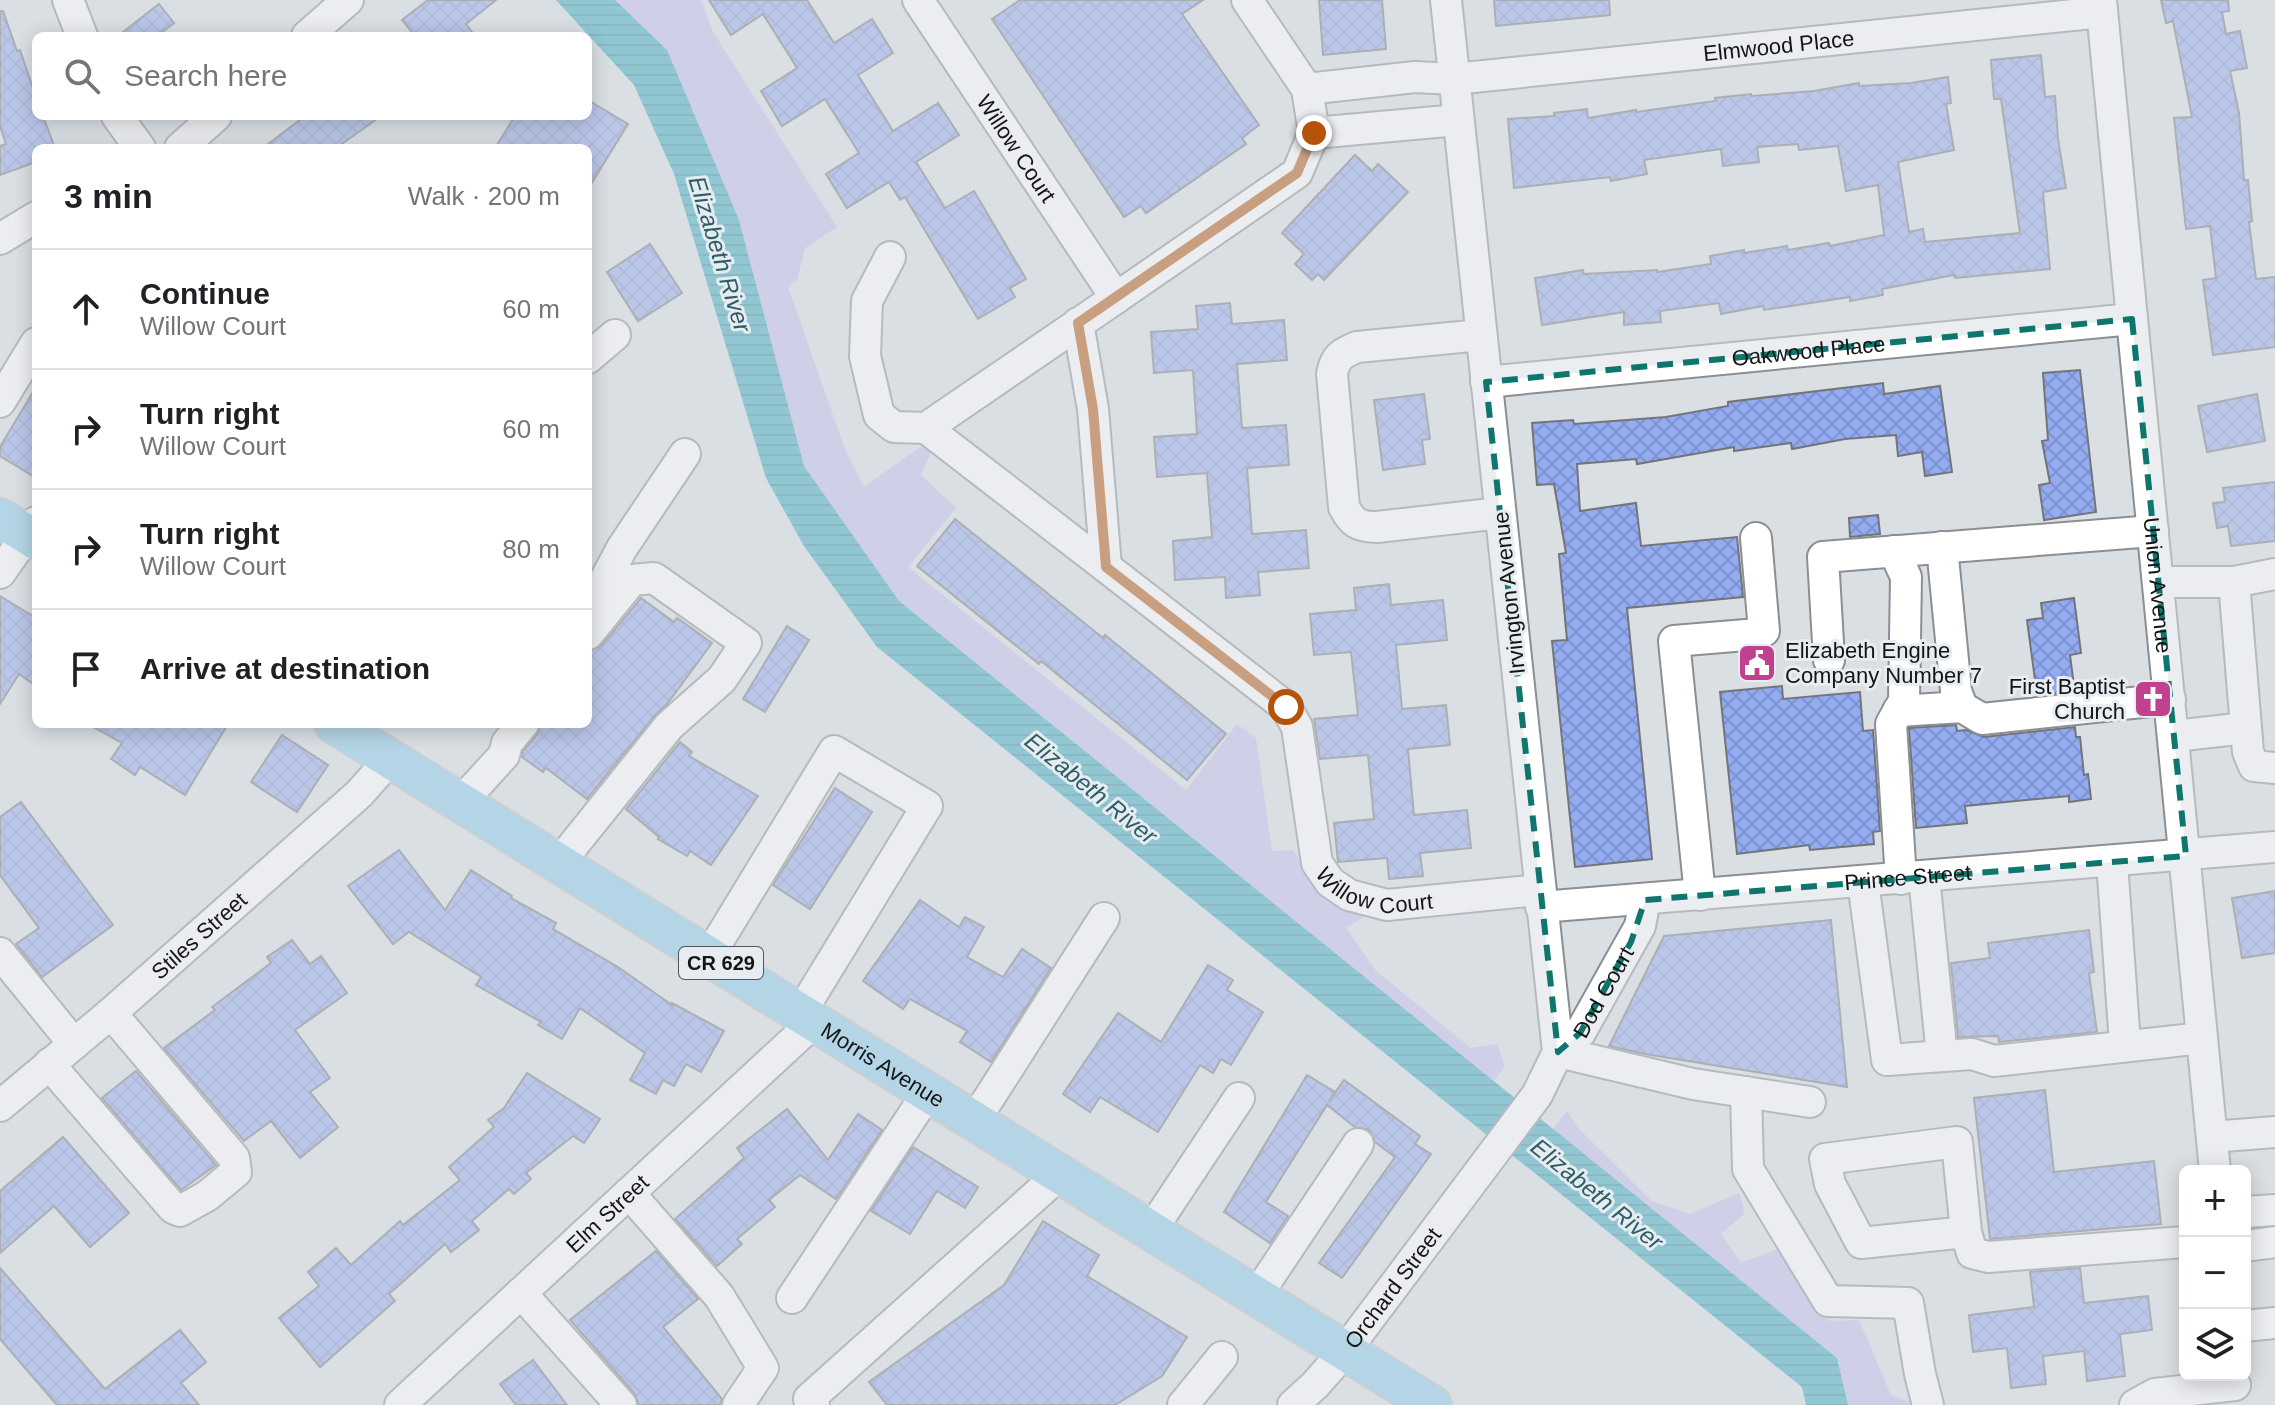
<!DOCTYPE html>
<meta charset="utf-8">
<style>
body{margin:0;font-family:Arial,sans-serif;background:#f6f6f6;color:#202124}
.controls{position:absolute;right:24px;bottom:24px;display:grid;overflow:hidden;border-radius:12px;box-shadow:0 4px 20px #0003}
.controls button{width:72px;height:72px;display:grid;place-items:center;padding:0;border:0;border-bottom:2px solid #e0e0e0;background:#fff;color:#202124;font:40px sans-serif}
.stop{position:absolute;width:24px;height:24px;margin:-18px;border:6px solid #b45309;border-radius:50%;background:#fff}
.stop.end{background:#b45309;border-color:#fff;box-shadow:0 2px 8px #0008}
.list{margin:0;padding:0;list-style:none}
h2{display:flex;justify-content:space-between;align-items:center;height:104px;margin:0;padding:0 32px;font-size:34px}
h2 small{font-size:26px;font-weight:400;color:#757577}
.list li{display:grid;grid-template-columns:52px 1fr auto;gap:24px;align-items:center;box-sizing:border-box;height:120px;padding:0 32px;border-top:2px solid #e0e0e0}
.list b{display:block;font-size:30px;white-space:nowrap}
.list p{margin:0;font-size:26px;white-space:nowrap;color:#757577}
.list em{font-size:26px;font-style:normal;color:#757577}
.icon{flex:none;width:44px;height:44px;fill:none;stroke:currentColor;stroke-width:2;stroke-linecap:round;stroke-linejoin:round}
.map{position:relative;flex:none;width:2275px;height:1405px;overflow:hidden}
.search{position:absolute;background:#fff;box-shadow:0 4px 20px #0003;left:32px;top:32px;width:560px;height:88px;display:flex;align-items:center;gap:20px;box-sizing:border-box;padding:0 28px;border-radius:12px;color:#757577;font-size:30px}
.panel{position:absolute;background:#fff;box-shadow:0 4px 20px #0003;left:32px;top:144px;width:560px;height:584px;border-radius:12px}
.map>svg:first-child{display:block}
.green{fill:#c1bcec}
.water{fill:url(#water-rules)}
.building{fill:url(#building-cross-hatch);stroke:#73757a;stroke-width:2}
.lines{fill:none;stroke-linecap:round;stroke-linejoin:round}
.minor-casing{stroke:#8b8f94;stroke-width:34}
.major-casing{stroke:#bdbdbe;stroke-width:42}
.minor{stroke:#fff;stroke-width:30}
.major{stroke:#83c9e6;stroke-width:38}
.route{stroke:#b45309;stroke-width:10}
.marked{fill:none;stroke:#0f766e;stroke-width:6;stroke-dasharray:16 10;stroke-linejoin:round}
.labels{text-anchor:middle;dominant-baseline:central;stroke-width:6;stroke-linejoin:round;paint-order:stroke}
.shield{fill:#e7ecf1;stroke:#535658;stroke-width:2}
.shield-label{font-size:20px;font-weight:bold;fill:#131517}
.street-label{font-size:22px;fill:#131517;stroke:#e7ecf1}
.poi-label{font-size:22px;fill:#131517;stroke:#e7ecf1;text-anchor:start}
.water-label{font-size:24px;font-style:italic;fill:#2f5e67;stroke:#e7ecf1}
</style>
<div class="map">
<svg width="2275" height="1405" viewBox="0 0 2275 1405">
<defs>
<pattern id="water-rules" width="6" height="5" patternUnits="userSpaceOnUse" patternTransform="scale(2)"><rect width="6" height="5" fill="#35aabe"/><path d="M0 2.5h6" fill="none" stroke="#2c8999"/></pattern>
<pattern id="building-cross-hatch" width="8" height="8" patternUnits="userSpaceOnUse" patternTransform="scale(2)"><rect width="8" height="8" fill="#93abf1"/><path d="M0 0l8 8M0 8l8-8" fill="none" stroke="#7e92ce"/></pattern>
</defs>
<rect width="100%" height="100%" fill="#dadfe4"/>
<g class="green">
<polygon points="615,0 701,0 713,32 837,227 805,248 797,280 788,287 846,452 864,487 920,447 932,450 921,475 956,508 908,567 1186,790 1237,724 1256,738 1272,851 1293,850 1323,898 1364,917 1346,928 1376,971 1471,1048 1497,1044 1505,1066 1494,1081 899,601 804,466 739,220"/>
<polygon points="1567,1111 1579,1129 1652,1201 1690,1214 1739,1193 1745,1213 1721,1234 1741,1263 1778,1249 1829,1321 1859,1320 1891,1395 1918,1405 1848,1405 1837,1358 1553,1129"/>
</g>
<polygon class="water" points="556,0 615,0 667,50 739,220 804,466 899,601 1837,1358 1848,1405 1806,1405 1802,1387 877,647 804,546 766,478 674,174 634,85"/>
<g class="building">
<polygon points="428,0 496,0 466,24 475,36 415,36 402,20"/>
<polygon points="709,0 807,0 834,43 872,19 893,53 858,75 893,131 938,103 959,135 916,162 945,208 974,191 1026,279 1010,288 1015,297 978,319 905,197 900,200 889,182 847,208 826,174 859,153 825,99 782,126 761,91 797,68 763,14 731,35"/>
<polygon points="1020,0 1203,0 1182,14 1259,125 1242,138 1246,144 1146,213 1141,206 1124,217 992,19"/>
<polygon points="1319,0 1382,0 1386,49 1323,55"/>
<polygon points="1494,0 1609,0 1610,15 1496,26"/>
<polygon points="2161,0 2228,0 2229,11 2222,12 2226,34 2240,31 2247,68 2230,71 2239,113 2244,180 2248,180 2252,221 2249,222 2256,279 2275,277 2275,347 2213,355 2203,280 2216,278 2210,226 2186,229 2174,118 2192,117 2173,21 2166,23"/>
<polygon points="159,4 174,23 157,36 118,36"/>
<polygon points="0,11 3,11 17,51 20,50 36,97 36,116 43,116 55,148 36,148 36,162 0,175 0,146 6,144 0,126"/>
<polygon points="2041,55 2045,97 2055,96 2058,139 2066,188 2043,192 2050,269 1955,278 1954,275 1882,289 1883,295 1850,301 1850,297 1764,310 1763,306 1721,314 1719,303 1660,311 1661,322 1624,325 1624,312 1542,325 1535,278 1583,270 1584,274 1657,270 1657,272 1711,264 1710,256 1744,250 1744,253 1787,246 1788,250 1829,243 1830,246 1884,235 1878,185 1846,191 1838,146 1799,150 1798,144 1757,147 1759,162 1723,166 1721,149 1644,160 1647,174 1611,181 1610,177 1514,188 1508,119 1554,116 1554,113 1587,109 1588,118 1636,110 1636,112 1715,101 1715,98 1751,94 1751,96 1814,91 1859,83 1859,86 1911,83 1948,77 1951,103 1946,104 1954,150 1898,162 1909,232 1923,229 1925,242 2020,233 2001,99 1994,99 1991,60"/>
<polygon points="588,100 628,124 588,189 588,148 495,148 515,116 588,116"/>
<polygon points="305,116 381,116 336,148 263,148"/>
<polygon points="1355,155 1372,171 1378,164 1408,192 1324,280 1318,274 1312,280 1295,264 1304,254 1282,233"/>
<polygon points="650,244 682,293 638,321 607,272"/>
<polygon points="1230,303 1232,324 1284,320 1287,360 1237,364 1242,428 1286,425 1289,465 1247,468 1252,534 1306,530 1309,568 1258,572 1260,595 1226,598 1225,577 1175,580 1173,541 1212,537 1207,473 1157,477 1154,437 1197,434 1193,370 1154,373 1151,332 1198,329 1196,306"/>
<polygon points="2080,370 2096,512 2044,520 2039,485 2050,483 2042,441 2048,440 2043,373"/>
<polygon points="1883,383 1884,394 1940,386 1952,472 1925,476 1922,452 1898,456 1896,435 1845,439 1792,449 1791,443 1734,451 1734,447 1637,464 1636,459 1577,464 1580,511 1636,503 1641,546 1737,537 1743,597 1627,608 1652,859 1575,867 1552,641 1567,640 1559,554 1566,553 1554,484 1537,485 1532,423 1573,420 1574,424 1666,417 1728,406 1728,402"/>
<polygon points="36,387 36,478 0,456 0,447"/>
<polygon points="1424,394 1430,439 1422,440 1425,464 1383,470 1374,400"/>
<polygon points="2257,394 2265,441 2207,452 2198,406"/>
<polygon points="2275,482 2275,541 2231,546 2228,526 2217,528 2213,503 2225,502 2223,488"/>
<polygon points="1878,515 1880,534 1850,537 1849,518"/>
<polygon points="955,519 1103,638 1105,635 1226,734 1187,780 1041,661 1039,664 917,566"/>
<polygon points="1389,584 1391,605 1443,600 1447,640 1396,645 1402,709 1446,705 1450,745 1408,749 1414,815 1467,810 1471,848 1420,853 1423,876 1389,879 1387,858 1338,862 1334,823 1374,819 1368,755 1320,759 1314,719 1358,715 1351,652 1314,655 1310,614 1356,610 1354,588"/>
<polygon points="0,596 36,618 36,686 19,674 0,704"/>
<polygon points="641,598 674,622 677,618 712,643 667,704 655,715 587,799 546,768 543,772 522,757 523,751 537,735 541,724 588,724 588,652 602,645"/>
<polygon points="2074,598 2081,653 2070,655 2074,686 2072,686 2072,691 2037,695 2027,620 2043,618 2041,603"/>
<polygon points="787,626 809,640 765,712 743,699"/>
<polygon points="1782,686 1783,699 1860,692 1863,731 1873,730 1880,831 1873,832 1874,844 1810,850 1809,845 1737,854 1720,692"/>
<polygon points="88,724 228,724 185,795 140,767 135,775 111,759 122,743"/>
<polygon points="1956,725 1957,731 1966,730 1984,737 2075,727 2076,737 2080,737 2084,775 2088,774 2091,799 2069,802 2069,796 1965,806 1967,823 1916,828 1909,728"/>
<polygon points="282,735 328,765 297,812 251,782"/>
<polygon points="680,742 692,752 689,756 758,796 711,865 690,851 687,856 658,839 659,837 626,809"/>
<polygon points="835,788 872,812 810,909 773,885"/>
<polygon points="21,802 113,925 42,977 16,944 39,928 0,875 0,817"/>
<polygon points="399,850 445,910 471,870 512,896 511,898 556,923 553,929 618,967 672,1005 672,1003 724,1031 701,1072 686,1064 674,1086 663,1080 656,1094 630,1080 645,1053 580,1008 562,1039 538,1025 541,1022 476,985 481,977 409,932 393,944 348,886"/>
<polygon points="2275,891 2275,953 2242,958 2232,898"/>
<polygon points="920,900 959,927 965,917 984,927 967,957 1003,977 1022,949 1051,968 991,1062 960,1042 967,1031 910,999 903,1009 863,981"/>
<polygon points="1831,920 1847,1087 1645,1054 1609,1046 1664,936"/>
<polygon points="2089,930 2094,972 2089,973 2097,1032 1999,1042 1998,1036 1958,1037 1951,963 1990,958 1988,943"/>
<polygon points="292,940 310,964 321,956 347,993 295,1030 330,1078 310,1092 338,1127 300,1158 271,1121 244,1141 164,1048 215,1010 212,1007 271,963 267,957"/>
<polygon points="1208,965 1233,980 1227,990 1263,1012 1231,1065 1221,1059 1213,1073 1200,1065 1158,1132 1100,1097 1090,1112 1063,1094 1118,1013 1161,1042"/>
<polygon points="136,1071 216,1165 181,1190 102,1098"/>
<polygon points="527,1073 600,1119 584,1143 573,1136 526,1173 531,1179 514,1194 509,1189 472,1221 479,1230 451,1252 445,1244 389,1294 395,1301 320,1367 279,1318 319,1286 308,1272 336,1248 351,1265 400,1221 403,1225 460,1180 449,1167 494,1127 488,1120 504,1108"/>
<polygon points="1307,1075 1335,1092 1329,1101 1344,1080 1420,1136 1415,1144 1431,1154 1342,1278 1319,1263 1395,1157 1375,1142 1369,1130 1355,1127 1327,1105 1266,1202 1288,1216 1270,1243 1224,1212"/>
<polygon points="2045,1090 2054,1172 2154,1161 2161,1224 1990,1239 1974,1098"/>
<polygon points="787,1109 828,1160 858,1114 882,1130 836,1199 800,1175 769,1200 775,1207 737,1239 742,1244 717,1266 675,1219 744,1158 737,1148"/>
<polygon points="63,1137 129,1213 90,1247 54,1206 0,1253 0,1191"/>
<polygon points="913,1147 978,1187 965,1208 937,1191 910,1234 871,1211"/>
<polygon points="1043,1221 1099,1255 1087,1276 1187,1337 1162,1376 1115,1405 887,1405 869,1382 1004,1285"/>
<polygon points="656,1251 698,1299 663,1327 722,1399 720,1405 639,1405 634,1393 570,1320"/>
<polygon points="0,1268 105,1389 180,1330 206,1362 181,1383 199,1405 57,1405 0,1339"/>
<polygon points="2080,1268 2084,1303 2148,1296 2152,1330 2120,1334 2125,1376 2087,1381 2084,1351 2043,1356 2046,1384 2011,1388 2007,1348 1973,1352 1969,1315 2034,1307 2030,1272"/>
<polygon points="533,1360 567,1405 516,1405 500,1384"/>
</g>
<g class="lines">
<g class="minor-casing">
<g id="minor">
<polyline points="68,0 82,36"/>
<path id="s1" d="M918,0L1116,298L1297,173L1314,133L1307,89L1247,0"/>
<path id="s2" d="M2101,0L2215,1171"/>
<polyline points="307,36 348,0"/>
<path id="s3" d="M1307,89L1415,77L1454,79L2102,12"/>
<polyline points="117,116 140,148"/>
<polyline points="1314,133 1458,120"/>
<polyline points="180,148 216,116"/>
<polyline points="0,239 36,217"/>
<polyline points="890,257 867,301 865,356 879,415 894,427 926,428"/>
<polyline points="1078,323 1093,409 1106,567 926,428 1116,298"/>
<path d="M1481,335L1357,347C1342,353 1335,357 1332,374L1344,507C1352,523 1359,527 1377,527L1500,513"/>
<polyline points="588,358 615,335"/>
<path id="s4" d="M1486,382L2132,319"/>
<polyline points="0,402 36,343"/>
<polyline points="1942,547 1956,691 1962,707 1982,719 2170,699"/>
<polyline points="1894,551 1906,577 1904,701 1891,724 1901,879"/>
<path id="s5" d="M1106,567L1286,707L1297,727L1317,863L1330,882L1349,895L1387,905L1539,890"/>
<polyline points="0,573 36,522"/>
<polyline points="2159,582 2234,582 2275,574"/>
<polyline points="2234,582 2248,752 2254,766 2275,768"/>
<polyline points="589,610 622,548 685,454"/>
<polyline points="1829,660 1823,557 2153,531"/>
<polyline points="1898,711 1962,707"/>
<polyline points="2174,736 2246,728"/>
<polyline points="461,802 504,755 507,743 523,724"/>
<polyline points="2112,862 2125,1044"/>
<polyline points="559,863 669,726 722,679 746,643 654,578 632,580 588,634"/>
<polyline points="1924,877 1942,1056"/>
<polyline points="1863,882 1887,1060 1972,1054 1994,1061 2202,1038"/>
<polyline points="1700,895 1674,641 1758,634 1764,631 1756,538"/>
<path id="s6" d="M1541,907L2275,847"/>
<polyline points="0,953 74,1044"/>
<polyline points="709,956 834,751 927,806 801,1012"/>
<polyline points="1558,1052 1693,1084 1810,1102"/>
<path id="s7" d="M1558,1052L1580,1033L1640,926L1645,900"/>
<polyline points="49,1064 173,1208 180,1211 207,1196 236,1172 234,1158 111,1013"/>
<polyline points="1746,1092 1748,1169 1828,1301 1908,1303 1920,1374 1928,1405"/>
<path id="s8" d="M0,1106L111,1013L359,794L390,759"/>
<polyline points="975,1120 1104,918"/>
<polyline points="2212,1137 2275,1132"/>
<polyline points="629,1193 719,1296 763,1368 738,1405"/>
<polyline points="2245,1212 2275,1210"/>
<polyline points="1152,1229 1239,1098"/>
<polyline points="1966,1232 1861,1243 1830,1184 1825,1159 1957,1142 1966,1232 1972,1253 1988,1257 2185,1242"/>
<polyline points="2245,1246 2275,1242"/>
<polyline points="521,1293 621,1405"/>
<polyline points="1257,1295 1358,1144"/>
<polyline points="792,1298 929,1091"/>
<polyline points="2245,1326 2275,1323"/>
<path id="s9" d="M400,1405L815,1021"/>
<polyline points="814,1405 809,1399 1061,1173"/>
<polyline points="1183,1405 1222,1357"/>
<path id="s10" d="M1293,1405L1315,1385L1345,1351L1537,1095L1558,1052L1446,0"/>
<polyline points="2135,1405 2155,1394 2235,1385"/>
</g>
</g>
<g class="major-casing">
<g id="major">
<polyline points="0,518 36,540"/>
<path id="s11" d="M334,724L1432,1405"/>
</g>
</g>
<use href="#minor" class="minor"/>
<use href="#major" class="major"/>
</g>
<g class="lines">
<polyline class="route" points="1286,707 1106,567 1093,409 1078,323 1297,173 1314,133"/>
</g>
<path d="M0 0H2275V1405H0ZM2132,319L2186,856L1645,900L1631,942L1580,1033L1558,1052L1486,382Z" fill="#dadfe4" fill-opacity=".55" fill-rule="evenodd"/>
<path class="marked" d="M2132,319L2186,856L1645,900L1631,942L1580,1033L1558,1052L1486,382Z"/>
<defs>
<g id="civic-square" transform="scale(2)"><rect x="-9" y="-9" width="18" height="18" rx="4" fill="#c0418e" stroke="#e7ecf1"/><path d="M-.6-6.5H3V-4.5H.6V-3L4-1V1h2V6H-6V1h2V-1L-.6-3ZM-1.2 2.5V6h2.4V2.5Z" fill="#fff"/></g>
<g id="church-square" transform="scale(2)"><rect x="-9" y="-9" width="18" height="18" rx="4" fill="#c0418e" stroke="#e7ecf1"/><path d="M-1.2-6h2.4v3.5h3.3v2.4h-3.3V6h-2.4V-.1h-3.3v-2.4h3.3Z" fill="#fff"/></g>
</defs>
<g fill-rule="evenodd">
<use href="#civic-square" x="1757" y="663"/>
<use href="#church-square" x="2153" y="699"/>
</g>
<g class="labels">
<rect class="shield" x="679" y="947" width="84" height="32" rx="6"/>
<g class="shield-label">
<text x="721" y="963">CR 629</text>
</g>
<g class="street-label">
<text stroke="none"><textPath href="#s3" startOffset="474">Elmwood Place</textPath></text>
<text stroke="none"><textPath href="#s1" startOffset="178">Willow Court</textPath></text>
<text stroke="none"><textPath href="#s4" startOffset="324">Oakwood Place</textPath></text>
<text stroke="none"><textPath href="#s2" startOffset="588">Union Avenue</textPath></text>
<text transform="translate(1509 593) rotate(-96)">Irvington Avenue</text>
<text stroke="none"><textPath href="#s6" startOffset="368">Prince Street</textPath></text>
<text stroke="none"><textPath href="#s5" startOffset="458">Willow Court</textPath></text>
<text stroke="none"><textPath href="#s8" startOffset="262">Stiles Street</textPath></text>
<text stroke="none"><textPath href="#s7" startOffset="76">Dod Court</textPath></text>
<text stroke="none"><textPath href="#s11" startOffset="646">Morris Avenue</textPath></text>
<text stroke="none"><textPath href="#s9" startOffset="282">Elm Street</textPath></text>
<text stroke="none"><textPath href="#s10" startOffset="154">Orchard Street</textPath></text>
</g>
<g class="poi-label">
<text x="1785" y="650">Elizabeth Engine<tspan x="1785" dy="25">Company Number 7</tspan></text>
<text x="2125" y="686" text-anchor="end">First Baptist<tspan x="2125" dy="25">Church</tspan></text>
</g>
<g class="water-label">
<text transform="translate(720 254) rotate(73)">Elizabeth River</text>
<text transform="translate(1091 788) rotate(39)">Elizabeth River</text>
<text transform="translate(1597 1194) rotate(39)">Elizabeth River</text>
</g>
</g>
</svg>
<div class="controls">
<button>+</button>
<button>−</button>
<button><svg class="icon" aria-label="layers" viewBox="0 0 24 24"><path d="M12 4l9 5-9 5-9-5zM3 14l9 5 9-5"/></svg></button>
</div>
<div class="stop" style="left:1286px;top:707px"></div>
<div class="stop end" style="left:1314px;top:133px"></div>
<div class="search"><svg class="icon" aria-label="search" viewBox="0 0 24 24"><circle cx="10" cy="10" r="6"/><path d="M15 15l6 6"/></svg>Search here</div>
<section class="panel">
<h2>3 min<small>Walk · 200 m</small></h2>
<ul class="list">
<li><svg class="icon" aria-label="ahead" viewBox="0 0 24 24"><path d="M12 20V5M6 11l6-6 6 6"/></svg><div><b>Continue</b><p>Willow Court</p></div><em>60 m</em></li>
<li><svg class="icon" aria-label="right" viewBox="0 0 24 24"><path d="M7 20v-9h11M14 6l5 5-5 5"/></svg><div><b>Turn right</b><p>Willow Court</p></div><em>60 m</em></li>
<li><svg class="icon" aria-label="right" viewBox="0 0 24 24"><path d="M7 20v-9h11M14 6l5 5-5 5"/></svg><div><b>Turn right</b><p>Willow Court</p></div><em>80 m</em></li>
<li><svg class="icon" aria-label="arrive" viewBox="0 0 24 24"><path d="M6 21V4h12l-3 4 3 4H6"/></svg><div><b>Arrive at destination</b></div></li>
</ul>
</section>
</div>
